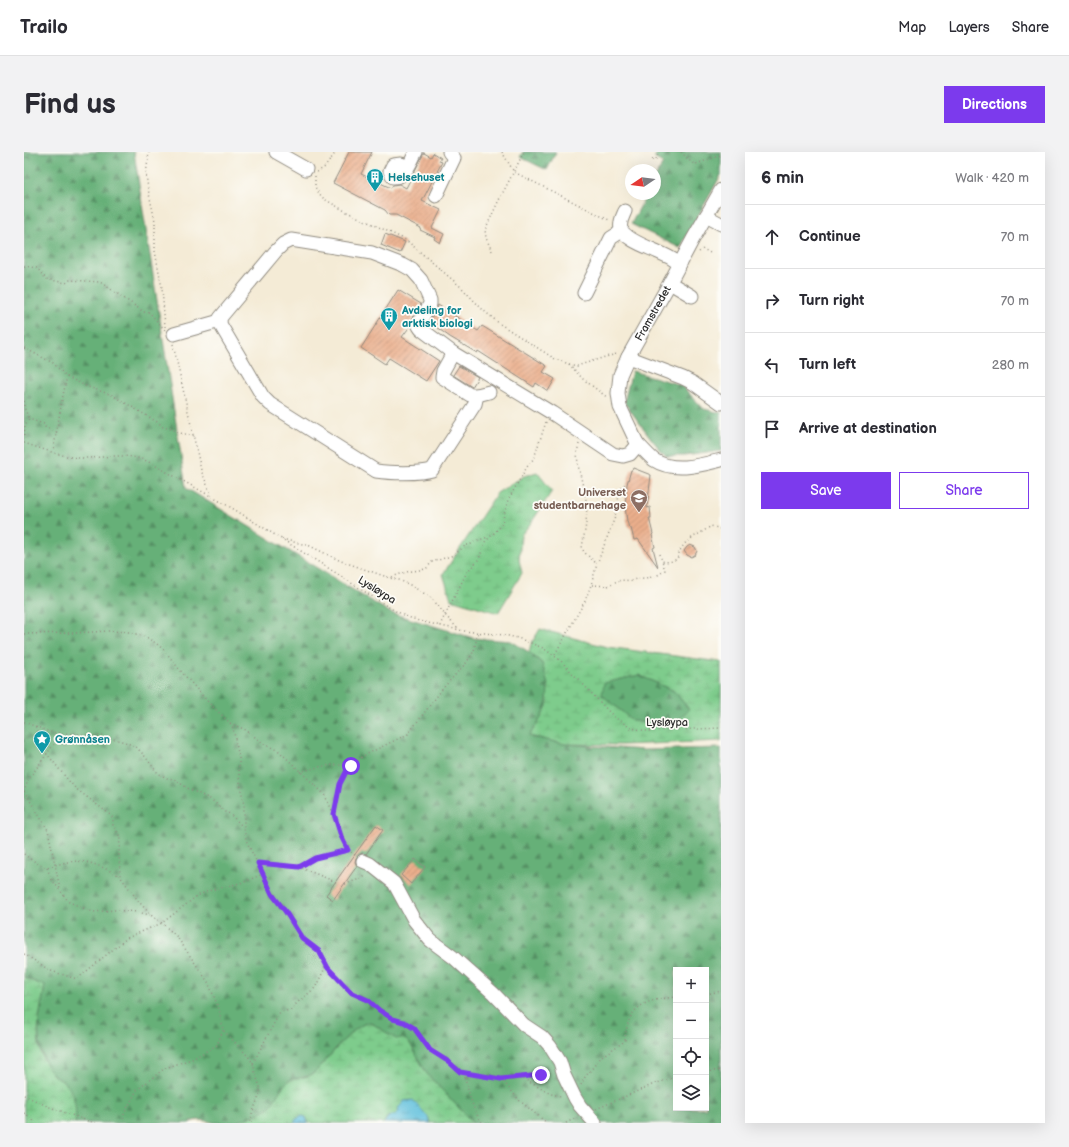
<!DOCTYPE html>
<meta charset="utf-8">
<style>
body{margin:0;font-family:"Balsamiq Sans",sans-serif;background:#f2f2f3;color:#2b2b33}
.controls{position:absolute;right:12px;bottom:12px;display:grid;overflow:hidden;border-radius:0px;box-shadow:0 4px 16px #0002}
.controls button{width:36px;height:36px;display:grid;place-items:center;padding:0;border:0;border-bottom:1px solid #e1e1e2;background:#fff;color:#2b2b33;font:20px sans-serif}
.compass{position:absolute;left:601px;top:12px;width:36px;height:36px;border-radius:50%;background:#fff;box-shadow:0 4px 16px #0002;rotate:257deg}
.stop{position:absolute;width:12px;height:12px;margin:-9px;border:3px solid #7c3aed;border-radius:50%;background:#fff}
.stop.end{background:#7c3aed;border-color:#fff;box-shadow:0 1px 4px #0008}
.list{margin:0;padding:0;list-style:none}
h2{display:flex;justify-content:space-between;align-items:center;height:52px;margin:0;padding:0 16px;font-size:17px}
h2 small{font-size:13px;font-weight:400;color:#7c7c81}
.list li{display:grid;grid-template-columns:26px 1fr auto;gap:12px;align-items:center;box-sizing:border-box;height:64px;padding:0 16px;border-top:1px solid #e1e1e2}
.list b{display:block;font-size:15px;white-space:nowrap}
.list em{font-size:13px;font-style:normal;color:#7c7c81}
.actions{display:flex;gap:8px;padding:12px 16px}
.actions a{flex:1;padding:9px 0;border:1px solid #7c3aed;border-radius:0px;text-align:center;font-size:14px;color:#7c3aed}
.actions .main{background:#7c3aed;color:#fff}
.icon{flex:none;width:22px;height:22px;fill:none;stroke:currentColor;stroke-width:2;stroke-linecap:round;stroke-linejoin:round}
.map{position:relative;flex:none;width:697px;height:971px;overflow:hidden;border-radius:0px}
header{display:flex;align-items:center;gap:24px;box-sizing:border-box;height:56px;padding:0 20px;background:#fff;border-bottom:1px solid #e1e1e2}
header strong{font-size:19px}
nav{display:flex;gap:22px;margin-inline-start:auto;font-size:14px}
.intro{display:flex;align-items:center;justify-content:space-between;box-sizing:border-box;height:96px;padding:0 24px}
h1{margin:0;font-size:28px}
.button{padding:10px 18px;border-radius:0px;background:#7c3aed;color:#fff;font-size:14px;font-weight:700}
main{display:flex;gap:24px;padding:0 24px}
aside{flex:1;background:#fff;border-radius:0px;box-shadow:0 4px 16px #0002}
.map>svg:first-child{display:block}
.forest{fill:url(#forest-firs);stroke:#486e52;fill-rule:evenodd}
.wetland{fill:url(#wetland-marsh);stroke:#547c5c;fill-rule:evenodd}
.water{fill:url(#water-ripples);stroke:#447584}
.building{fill:url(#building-hatch)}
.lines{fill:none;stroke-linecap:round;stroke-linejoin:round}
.minor-casing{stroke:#908b80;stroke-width:15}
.path{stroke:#908b80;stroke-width:1.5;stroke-dasharray:1 3;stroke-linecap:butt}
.minor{stroke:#fff;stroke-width:13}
.route{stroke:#7c3aed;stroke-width:5}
.labels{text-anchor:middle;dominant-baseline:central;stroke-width:3.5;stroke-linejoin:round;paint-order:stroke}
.culture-label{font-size:11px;font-weight:bold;fill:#0d838f;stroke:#fdfcf7;text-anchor:start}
.street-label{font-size:11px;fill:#2b2b2b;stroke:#fdfcf7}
.education-label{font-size:11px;font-weight:bold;fill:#785e54;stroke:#fdfcf7;text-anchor:end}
</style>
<header>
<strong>Trailo</strong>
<nav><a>Map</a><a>Layers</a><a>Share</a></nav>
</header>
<div class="intro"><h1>Find us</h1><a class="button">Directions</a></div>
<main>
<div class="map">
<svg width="697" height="971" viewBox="0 0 697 971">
<defs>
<pattern id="forest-firs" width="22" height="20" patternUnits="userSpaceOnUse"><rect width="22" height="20" fill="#66b078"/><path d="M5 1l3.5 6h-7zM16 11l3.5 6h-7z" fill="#548f63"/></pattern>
<pattern id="wetland-marsh" width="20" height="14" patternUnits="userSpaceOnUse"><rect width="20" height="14" fill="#7ecc8c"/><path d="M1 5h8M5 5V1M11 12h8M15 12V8" fill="none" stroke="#6daf79"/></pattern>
<pattern id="water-ripples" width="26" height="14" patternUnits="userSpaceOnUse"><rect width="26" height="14" fill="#5ebfdc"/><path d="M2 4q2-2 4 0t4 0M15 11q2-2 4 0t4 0" fill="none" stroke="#4e9bb3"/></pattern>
<pattern id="building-hatch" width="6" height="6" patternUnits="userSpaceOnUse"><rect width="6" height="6" fill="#ebaf8c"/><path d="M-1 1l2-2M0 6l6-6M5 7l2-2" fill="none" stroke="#bf8f73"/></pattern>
</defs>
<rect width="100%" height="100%" fill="#fdfcf7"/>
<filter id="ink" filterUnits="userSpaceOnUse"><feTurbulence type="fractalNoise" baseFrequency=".025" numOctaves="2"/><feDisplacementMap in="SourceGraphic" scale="8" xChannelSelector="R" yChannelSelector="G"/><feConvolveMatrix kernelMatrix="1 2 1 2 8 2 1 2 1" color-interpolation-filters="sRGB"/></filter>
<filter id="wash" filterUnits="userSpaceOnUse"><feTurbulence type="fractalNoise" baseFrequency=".012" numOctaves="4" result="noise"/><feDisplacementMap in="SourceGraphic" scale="16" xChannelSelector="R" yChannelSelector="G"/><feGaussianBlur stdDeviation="0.9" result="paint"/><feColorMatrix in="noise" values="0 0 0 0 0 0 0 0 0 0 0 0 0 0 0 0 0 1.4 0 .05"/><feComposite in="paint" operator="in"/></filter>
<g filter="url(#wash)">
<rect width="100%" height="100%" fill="#f4ebd6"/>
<g class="forest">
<path d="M0,0H110L162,336L367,461L449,486L487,489L505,500L518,511L524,533L523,553L517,566L505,584L541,592L619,598L697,596V971H449L403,922L390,901L389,896L372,887L346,870C328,873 304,907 291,920C283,928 270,924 263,930C255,937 253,949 246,955C239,960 217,969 209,971C205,971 199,971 194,971C184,970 174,965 165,971H51C53,963 47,939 42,932C39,929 33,926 30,923C25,919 21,910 19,904C10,881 17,857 21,833L13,831L0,825ZM652,818H682V956H652Z"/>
<polygon points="499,0 532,0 523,18 496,5"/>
<polygon points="634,0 697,0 697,23 656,96 607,72 623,42 631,42 631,26 639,11 630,6"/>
<polygon points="608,219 657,233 680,257 697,261 697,299 660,304 642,304 629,289 600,250"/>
<polygon points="615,523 650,539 665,557 648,574 609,569 578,543 579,531"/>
</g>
<g class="wetland">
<polygon points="513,320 528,339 507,371 497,383 495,408 498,421 474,461 427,447 419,422 473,341 500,324"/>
<path d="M516,477L583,495L697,510V589L598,593L541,592L505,584L517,566L523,554L524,533L518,511L505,500L507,492ZM615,523L650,539L665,557L649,574L609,569L578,543L580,531Z"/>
<path d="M0,825L13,831L21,833C17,857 9,883 19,906C22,911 25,917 28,922C32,926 39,929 43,933C51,943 53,959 51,971H0Z"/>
<path d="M346,870L372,887L378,886L385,890L403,922L449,971H406C403,958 391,956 379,951L374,956L376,958L371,963L363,965L360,971H284L282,965H275L270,971H209C218,968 242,960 247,953C253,946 256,936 263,930C269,924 283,928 291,920C305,907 328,873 346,870Z"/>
</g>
<g class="water">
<path d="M389,948L404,965L406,971H360C363,966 365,963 371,963L375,959L374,956L379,951L380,949Z"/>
<polygon points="278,964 282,965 284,971 270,971 272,967"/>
</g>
<g id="blocks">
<g class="building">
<polygon points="325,0 348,0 337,22 367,36 369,33 375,32 382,36 400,1 407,5 409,1 417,6 415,9 418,10 398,49 417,58 408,76 420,82 416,91 410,87 411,85 396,78 397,76 372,63 365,63 361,58 309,31"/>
<polygon points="361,82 381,90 376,101 357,93"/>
<polygon points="374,138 397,152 388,167 387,173 378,185 415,209 402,229 365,206 361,212 337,196"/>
<polygon points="414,153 454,179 458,174 523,214 519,220 531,227 524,239 512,231 510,235 454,199 453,201 426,185 405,170"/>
<polygon points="435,214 454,225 448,235 429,223"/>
<polygon points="609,316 627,323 623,356 626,355 627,366 625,366 629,382 628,383 631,395 629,396 634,415 614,387 610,388 607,376 605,376 603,369 601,355 603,332 607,318 608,318"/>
<polygon points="666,393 671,395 673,399 671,403 667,405 663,403 660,399 663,395"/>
<polygon points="352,673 359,678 342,702 338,701 332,706 331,710 333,714 309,748 302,743"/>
<polygon points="391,707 401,715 387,732 377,723"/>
</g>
</g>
</g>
<g filter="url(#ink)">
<use href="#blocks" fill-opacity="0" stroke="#908b80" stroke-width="1"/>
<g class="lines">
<g class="minor-casing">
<g id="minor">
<polyline points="252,0 282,17"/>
<path d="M384,15L377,12L369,13L366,19L369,25C382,26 386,10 392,0"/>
<polyline points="412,44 430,6 425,0"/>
<path d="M601,59C599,64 595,70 597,77C602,88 624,95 634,100C642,103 649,107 656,112"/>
<polyline points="682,64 697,72"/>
<polyline points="646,131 668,144"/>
<polyline points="560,141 587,86 598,79"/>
<polyline points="150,182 196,169"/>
<polyline points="429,201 419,219 418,225 446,243 453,243 465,240"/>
<polyline points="604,205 659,226 669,231 697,251"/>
<path id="s1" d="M453,243L451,252L408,318C395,322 365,321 352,319L246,252L239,245L196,172V166L251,100L259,92L267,88L348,101L379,113L388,118L397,128L406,148V152L395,171V174L397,177L429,201L528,261L589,302L599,304L606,302L612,295L613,291L596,255L594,241L596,223L604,205L644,134L669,87L697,38"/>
<path d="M613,291C618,296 624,303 630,308C650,321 677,313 697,308"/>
<polyline points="339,709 346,712 370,731 390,768 406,788 429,805 469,841 500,873 518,885 526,894 536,910 540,923 551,946 556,954 571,971"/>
</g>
</g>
<g class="path">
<polyline points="125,0 122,22 124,37 131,69 131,99 138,136 141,175"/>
<polyline points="478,0 490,20 585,68"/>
<polyline points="657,0 668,11 672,12 697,3"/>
<polyline points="628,8 632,7 635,0"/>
<polyline points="293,20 301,15 312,0"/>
<polyline points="291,24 291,35 294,40 300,47 323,60 382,88 437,135 459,158 476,172 531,207 545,212 553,214 581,205 593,202"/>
<polyline points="468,99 462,86 461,78 474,50 500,0"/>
<polyline points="675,100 679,97 688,102"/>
<polyline points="0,114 13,116 22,127 42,131 46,128 76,130 120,160 125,160 141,178"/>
<polyline points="149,192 177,318 188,345"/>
<path d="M0,196L29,211L43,225C37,250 34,274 29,299"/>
<polyline points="545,212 559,227 584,246"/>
<polyline points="43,225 64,235 88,243 135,271 139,275 148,277 156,281 170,284"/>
<polyline points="0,249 0,255 5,267"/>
<polyline points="0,283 1,273 5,267 20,272 21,275 33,281"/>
<path d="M0,291C15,296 40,305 55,306C80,307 97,299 123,309L208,356L312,421L366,456L381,464L395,469L440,479L480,483L494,486L519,496L536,508L590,565L607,576L623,579L697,576"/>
<polyline points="555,292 553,300 554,313 563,352 562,372 558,396 560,400 573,412"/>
<polyline points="258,387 286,394 317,409 366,426 375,428 386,433 406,445 411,450 421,463 435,478"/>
<path d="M636,402L638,409C642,410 647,410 651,408C655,406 654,401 657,397C663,386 677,382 687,374L697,377"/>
<polyline points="368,425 382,420 402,417 408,410 430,403 442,393 446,393 451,389 465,385"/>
<path d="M568,433L584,434C591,429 597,427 607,429C619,423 627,430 641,418L638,409"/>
<polyline points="416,474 418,469 443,420 455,407 461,390 477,374 484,348 503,315 510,306 522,270"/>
<polyline points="0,482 50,481 85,479 105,480 122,485 133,492 141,499 155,517 184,550 206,571 209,576 215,606 215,624 220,654 220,676 222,688 248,742 253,750 261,759 278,786 295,799 304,816 310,824 328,841 345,849 355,858 369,867 381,870 390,876 406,898 425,910 436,920 477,927 498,926 527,942 537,944"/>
<polyline points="531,502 561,449 567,433 573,412 591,365 596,338 601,332"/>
<polyline points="0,570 26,580 79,584 101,590 112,595 120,603 132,619 137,623 143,626 150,627 165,637 188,648 201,660 206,662 220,676"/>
<polyline points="206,571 222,578 240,592 255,599 300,642 310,662"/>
<polyline points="12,575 23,602 44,628 51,636 84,661 89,666 89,673 96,685 95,701 96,724 115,750 128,764 138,771 153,785 184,830 195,857 199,878 223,903 229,911 231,921 236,935 236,942 227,964 227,971"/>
<path d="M276,620C292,615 310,611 327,614"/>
<polyline points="0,639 24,678 36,737"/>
<polyline points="0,640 4,628 38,581"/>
<path d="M0,702L6,707L23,716C55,704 67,709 96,724"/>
<polyline points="331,703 324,698 310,662 316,632 324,617 339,604 384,582 420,535 443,510 450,499 454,481"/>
<polyline points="234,711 275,715 312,730"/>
<polyline points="275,715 291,706 324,698"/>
<polyline points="23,716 28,728 45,750 69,760 91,758 113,760 126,763"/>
<polyline points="321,732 339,726 342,723"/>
<polyline points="0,802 27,819 53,827 103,786 138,771 173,744 184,739 220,730 239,722"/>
<polyline points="682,842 697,839"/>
<polyline points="229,911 256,860 267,858 273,851 291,836 302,814"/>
<polyline points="682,920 697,918"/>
<path d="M440,921C444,939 448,956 458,971"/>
<path d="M498,926C508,922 518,923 528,920"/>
<polyline points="477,927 496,949 523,971"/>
<path d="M557,933L561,925L578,904L601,889C603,853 621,848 652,845"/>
<polyline points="0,943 23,954 64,969 74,971"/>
<polyline points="572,957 630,932 652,925"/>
<polyline points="0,961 9,967 10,971"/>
<polyline points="100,971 100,962 113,938 141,916 168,907 193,893 199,878"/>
<polyline points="542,971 552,966"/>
</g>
<use href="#minor" class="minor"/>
</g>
</g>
<g class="lines" filter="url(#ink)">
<polyline class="route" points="327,614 324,616 316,632 310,662 317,684 324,698 291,706 275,715 234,711 248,742 261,759 278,786 295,799 304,816 328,841 344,848 355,858 369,867 380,870 390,876 406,898 425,910 436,920 477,927 517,923"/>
</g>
<defs>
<g id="building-pin" transform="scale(0.9)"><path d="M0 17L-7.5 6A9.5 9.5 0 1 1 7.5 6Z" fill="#0f9aa8" stroke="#fdfcf7"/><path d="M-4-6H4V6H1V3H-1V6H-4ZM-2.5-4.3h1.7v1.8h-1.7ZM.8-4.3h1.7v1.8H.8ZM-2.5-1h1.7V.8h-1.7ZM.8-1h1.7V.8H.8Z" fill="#fff"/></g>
<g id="school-pin" transform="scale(0.9)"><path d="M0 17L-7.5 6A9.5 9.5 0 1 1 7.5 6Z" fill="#8d6e63" stroke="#fdfcf7"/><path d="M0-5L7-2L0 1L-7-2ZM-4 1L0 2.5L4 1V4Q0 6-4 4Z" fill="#fff"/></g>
<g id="sight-pin" transform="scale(0.9)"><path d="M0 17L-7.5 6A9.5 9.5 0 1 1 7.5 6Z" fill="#0f9aa8" stroke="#fdfcf7"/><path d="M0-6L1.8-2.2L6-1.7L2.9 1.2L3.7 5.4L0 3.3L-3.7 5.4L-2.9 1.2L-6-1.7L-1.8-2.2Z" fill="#fff"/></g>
</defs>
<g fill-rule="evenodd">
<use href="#building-pin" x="351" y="25"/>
<use href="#building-pin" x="365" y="164"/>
<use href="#school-pin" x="615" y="346"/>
<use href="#sight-pin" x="18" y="587"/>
</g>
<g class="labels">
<g class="culture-label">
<text x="364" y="25">Helsehuset</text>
<text x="378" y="158">Avdeling for<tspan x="378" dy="13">arktisk biologi</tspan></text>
<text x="31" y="587">Grønnåsen</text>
</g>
<g class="street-label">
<text stroke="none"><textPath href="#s1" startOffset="1072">Framstredet</textPath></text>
<text transform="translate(353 438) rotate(32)">Lysløypa</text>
<text x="643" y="570">Lysløypa</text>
</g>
<g class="education-label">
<text x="602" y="340">Universet<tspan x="602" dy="13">studentbarnehage</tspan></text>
</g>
</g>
</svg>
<div class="controls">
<button>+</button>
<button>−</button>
<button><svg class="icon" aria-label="locate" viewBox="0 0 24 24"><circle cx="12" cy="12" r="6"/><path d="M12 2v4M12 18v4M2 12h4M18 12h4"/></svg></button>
<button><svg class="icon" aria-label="layers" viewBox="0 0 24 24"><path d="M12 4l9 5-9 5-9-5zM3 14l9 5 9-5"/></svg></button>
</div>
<svg class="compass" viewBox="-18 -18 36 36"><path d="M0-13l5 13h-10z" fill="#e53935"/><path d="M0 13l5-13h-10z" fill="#7c7c81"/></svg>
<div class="stop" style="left:327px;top:614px"></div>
<div class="stop end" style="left:517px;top:923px"></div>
</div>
<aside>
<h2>6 min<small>Walk · 420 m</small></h2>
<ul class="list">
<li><svg class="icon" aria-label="ahead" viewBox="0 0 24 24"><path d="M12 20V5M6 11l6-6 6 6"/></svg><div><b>Continue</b></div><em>70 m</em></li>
<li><svg class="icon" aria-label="right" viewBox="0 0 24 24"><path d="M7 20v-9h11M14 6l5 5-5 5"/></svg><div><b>Turn right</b></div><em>70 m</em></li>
<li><svg class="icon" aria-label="left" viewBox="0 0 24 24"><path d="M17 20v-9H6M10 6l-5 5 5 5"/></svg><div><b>Turn left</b></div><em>280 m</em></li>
<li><svg class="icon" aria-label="arrive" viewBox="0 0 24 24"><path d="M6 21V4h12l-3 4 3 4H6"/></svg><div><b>Arrive at destination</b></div></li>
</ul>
<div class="actions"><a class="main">Save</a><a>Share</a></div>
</aside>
</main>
